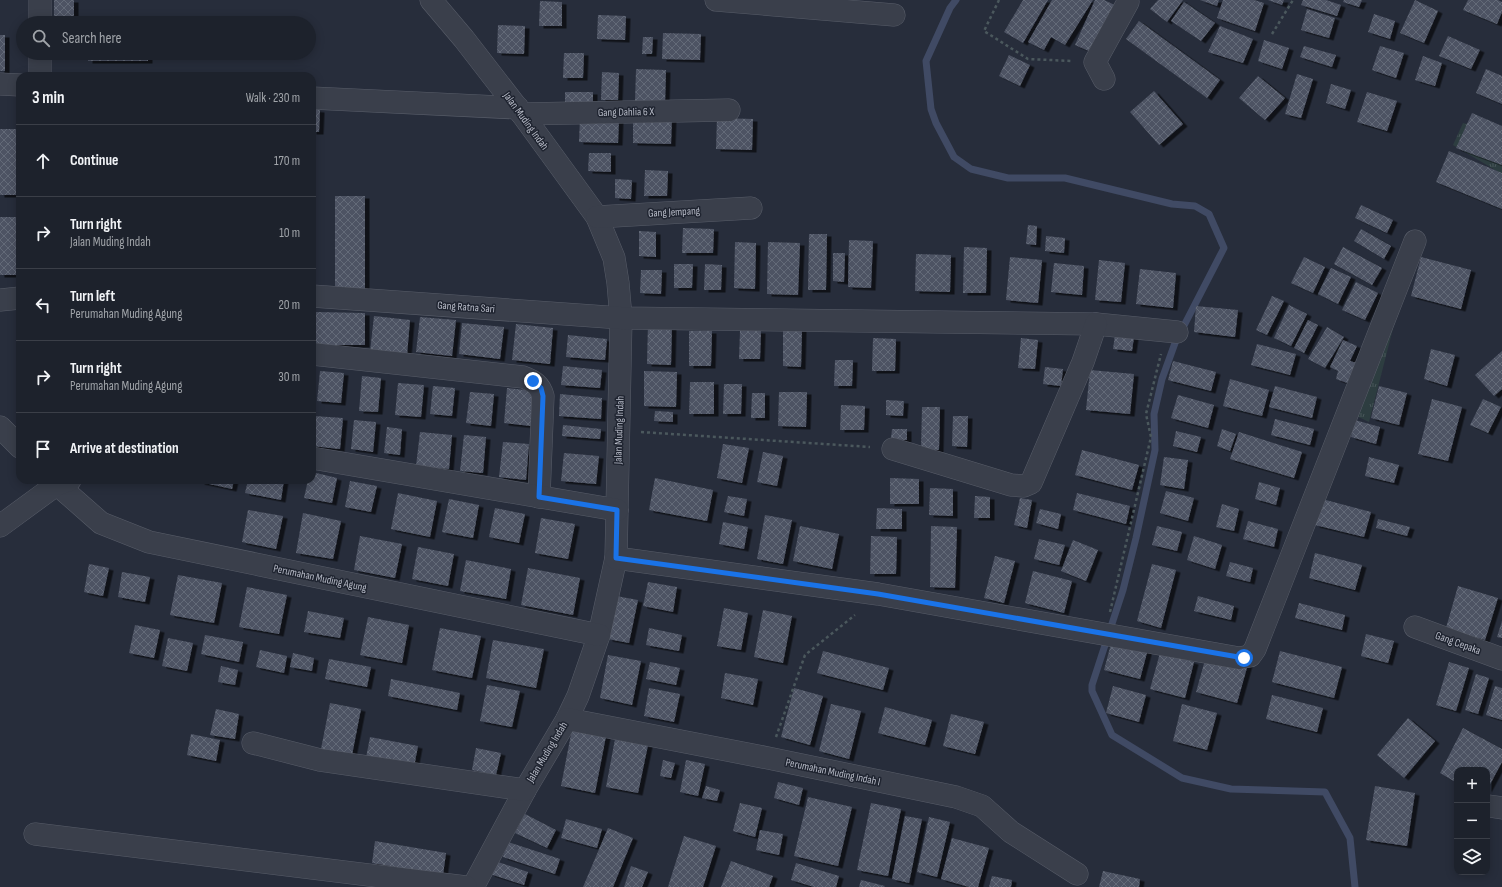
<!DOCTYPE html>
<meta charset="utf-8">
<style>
body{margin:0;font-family:"Sofia Sans Condensed",sans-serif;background:#2a2f38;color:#f1f3f6}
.controls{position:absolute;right:12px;bottom:12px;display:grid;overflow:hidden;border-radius:8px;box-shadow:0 2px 10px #0003}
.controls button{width:36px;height:36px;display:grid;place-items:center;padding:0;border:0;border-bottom:1px solid #3b3f48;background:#1d222c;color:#f1f3f6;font:20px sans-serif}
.stop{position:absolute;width:12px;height:12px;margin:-9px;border:3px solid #1a73e8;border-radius:50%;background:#fff}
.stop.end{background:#1a73e8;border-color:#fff;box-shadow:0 1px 4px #0008}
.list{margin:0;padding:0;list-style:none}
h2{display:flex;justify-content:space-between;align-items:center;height:52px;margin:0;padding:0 16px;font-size:17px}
h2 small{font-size:13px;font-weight:400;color:#a0a4a9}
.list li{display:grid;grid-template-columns:26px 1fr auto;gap:12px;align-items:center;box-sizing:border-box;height:72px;padding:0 16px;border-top:1px solid #3b3f48}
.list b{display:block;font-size:15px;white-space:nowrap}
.list p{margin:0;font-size:13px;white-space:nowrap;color:#a0a4a9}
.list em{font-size:13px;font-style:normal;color:#a0a4a9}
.icon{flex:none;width:22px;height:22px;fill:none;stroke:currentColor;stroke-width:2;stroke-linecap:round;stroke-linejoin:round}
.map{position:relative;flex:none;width:1502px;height:887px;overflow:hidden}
.search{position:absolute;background:#1d222c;box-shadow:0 2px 10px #0003;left:16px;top:16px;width:300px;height:44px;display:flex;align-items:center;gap:10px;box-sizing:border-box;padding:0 14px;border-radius:22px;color:#a0a4a9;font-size:15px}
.panel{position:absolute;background:#1d222c;box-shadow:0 2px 10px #0003;left:16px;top:72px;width:300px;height:412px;border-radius:12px}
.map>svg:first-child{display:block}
.grass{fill:url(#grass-tufts)}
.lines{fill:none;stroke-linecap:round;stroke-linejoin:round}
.stream{stroke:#404a64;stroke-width:7}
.building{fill:url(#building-cross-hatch);filter:url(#shadow)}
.minor-casing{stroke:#585d69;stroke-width:23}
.path{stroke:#4b585d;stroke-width:2.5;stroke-dasharray:3 3;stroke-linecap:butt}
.minor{stroke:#3a3f4b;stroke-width:22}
.route{stroke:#1a73e8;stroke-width:5}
.labels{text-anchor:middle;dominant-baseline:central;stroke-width:3;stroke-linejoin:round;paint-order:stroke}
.street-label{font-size:11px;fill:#b6bac6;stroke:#1f2430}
</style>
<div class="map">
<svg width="1502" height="887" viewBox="0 0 1502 887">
<defs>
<pattern id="grass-tufts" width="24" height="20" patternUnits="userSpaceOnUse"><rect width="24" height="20" fill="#2d3d40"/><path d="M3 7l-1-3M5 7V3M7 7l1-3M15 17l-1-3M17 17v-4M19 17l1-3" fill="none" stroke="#49575a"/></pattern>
<pattern id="building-cross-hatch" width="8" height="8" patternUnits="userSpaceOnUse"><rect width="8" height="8" fill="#4d5363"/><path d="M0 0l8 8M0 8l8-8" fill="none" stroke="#646a78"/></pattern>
<filter id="shadow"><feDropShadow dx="4.5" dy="2.5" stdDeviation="0" flood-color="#0009"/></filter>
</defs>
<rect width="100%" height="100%" fill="#272d3b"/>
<g class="grass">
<polygon points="1463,123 1502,134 1502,174 1453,145"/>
<polygon points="1397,313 1369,422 1340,408"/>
</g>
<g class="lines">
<polyline class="stream" points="956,0 950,8 926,61 931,109 936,123 954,157 971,169 1008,178 1065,178 1172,204 1195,206 1209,214 1224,248 1175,343 1162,379 1154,414 1155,450 1136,538 1123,590 1092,685 1092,691 1112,735 1182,778 1231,789 1325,792 1350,838 1355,887"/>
</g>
<g class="building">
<rect x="54" y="0" width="20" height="23"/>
<polygon points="1023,0 1048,0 1023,43 1004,32"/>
<polygon points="1052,0 1093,0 1065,45 1051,37 1044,50 1028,42"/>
<polygon points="1095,0 1104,0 1119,7 1098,55 1075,45"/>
<polygon points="1158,0 1183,0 1167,22 1150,9"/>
<polygon points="1200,0 1219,0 1217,6"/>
<polygon points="1223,0 1254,0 1264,3 1255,31 1217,18"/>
<polygon points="1268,0 1284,0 1282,5"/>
<polygon points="1303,0 1326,0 1341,5 1337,16 1301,5"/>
<polygon points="1344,0 1362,0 1359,7 1343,2"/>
<polygon points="1415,0 1438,11 1424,43 1400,33"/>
<polygon points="1468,0 1498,0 1502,2 1502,12 1497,24 1463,10"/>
<polygon points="540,1 562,2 562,26 539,26"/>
<polygon points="1184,2 1215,23 1201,41 1171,21"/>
<polygon points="1307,9 1335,18 1329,38 1301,30"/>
<polygon points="1374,14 1395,21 1390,39 1368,32"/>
<polygon points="598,15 626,16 625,40 597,39"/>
<polygon points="1139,21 1220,80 1207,98 1126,39"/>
<polygon points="498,25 525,26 524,54 497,53"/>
<polygon points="1220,26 1253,39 1243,63 1208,52"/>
<polygon points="663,33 701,34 700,60 662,59"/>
<rect x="0" y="35" width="5" height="36"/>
<polygon points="1448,36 1480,50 1471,69 1439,56"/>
<polygon points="643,37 653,37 652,54 642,54"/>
<polygon points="1264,40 1289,48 1282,69 1258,61"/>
<polygon points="1304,46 1336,55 1332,67 1300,57"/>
<polygon points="1380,46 1404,53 1396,78 1372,70"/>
<rect x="88" y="53" width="60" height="8"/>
<polygon points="564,53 584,53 583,78 563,78"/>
<polygon points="1009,55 1030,65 1020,86 999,76"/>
<polygon points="1423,56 1442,63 1435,86 1415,80"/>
<polygon points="636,69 666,70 665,102 635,101"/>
<polygon points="1486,69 1502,76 1502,104 1476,93"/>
<polygon points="602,72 619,73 618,100 601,100"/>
<polygon points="1297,74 1313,79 1301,118 1285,114"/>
<polygon points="1258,76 1285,98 1265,120 1239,98"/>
<polygon points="1331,84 1351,90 1345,109 1326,103"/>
<polygon points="1154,91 1183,124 1159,145 1130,112"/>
<polygon points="565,92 593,92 593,111 565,110"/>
<polygon points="1367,92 1397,101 1387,131 1357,122"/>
<polygon points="312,109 320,110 319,132 312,132"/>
<polygon points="1472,113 1502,126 1502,165 1456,148"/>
<polygon points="633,115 672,116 671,144 633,143"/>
<polygon points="580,117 619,118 618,143 579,142"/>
<polygon points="717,118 753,119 752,150 716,149"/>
<rect x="0" y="129" width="20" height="66"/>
<polygon points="1449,151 1502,173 1502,209 1436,182"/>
<polygon points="589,153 611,153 611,172 588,171"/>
<polygon points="645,170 668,171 667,196 644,196"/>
<polygon points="615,179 632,180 631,199 615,198"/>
<rect x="335" y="196" width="30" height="95"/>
<polygon points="1361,205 1393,220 1387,233 1355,218"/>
<rect x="0" y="217" width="19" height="58"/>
<polygon points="1028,225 1037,226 1036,245 1026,244"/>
<polygon points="683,228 714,229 713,253 682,253"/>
<polygon points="1361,229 1391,246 1384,259 1354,241"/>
<polygon points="639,231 656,232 656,257 639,256"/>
<polygon points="809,234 827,234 826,290 808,290"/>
<polygon points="1046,236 1065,238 1064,253 1045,251"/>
<polygon points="849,240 873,241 871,288 848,287"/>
<polygon points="735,242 756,243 755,289 734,288"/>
<polygon points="768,242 800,243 798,295 767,294"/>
<polygon points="964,247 987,248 986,293 963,293"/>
<polygon points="1343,247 1382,268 1372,285 1334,264"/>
<polygon points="833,253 845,253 844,282 833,281"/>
<polygon points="916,254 951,255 950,292 915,291"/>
<polygon points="1010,257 1042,260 1038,303 1006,300"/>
<polygon points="1304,257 1325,267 1313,293 1291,283"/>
<polygon points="1421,257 1471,270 1461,309 1411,296"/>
<polygon points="1099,260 1125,263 1121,302 1095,300"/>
<polygon points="1054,263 1084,266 1082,295 1051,292"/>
<polygon points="674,264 693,264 692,288 674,288"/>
<polygon points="705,264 722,265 721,290 704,290"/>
<polygon points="1331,268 1351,277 1338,304 1318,294"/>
<polygon points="1140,269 1176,273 1173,308 1136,304"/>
<polygon points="641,270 662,270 661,294 640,293"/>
<polygon points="1356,282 1378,293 1365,320 1342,310"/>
<polygon points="1272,296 1284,301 1267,335 1256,330"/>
<polygon points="1289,305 1307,314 1291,346 1274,338"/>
<polygon points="1196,306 1238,310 1235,337 1194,332"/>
<polygon points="316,312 365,313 365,345 316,345"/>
<polygon points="374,316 410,320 407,355 370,352"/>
<polygon points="420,317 456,320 452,356 416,352"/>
<polygon points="1308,320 1318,325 1304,353 1294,348"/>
<polygon points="648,322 672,323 671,365 647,364"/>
<polygon points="462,323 504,327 500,359 459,354"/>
<polygon points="516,324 553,328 550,364 512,360"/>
<polygon points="1327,327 1344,337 1325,368 1308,359"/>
<polygon points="783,328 802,329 801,367 783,366"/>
<polygon points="689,331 712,331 711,366 689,366"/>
<polygon points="740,331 761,331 760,359 739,359"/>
<polygon points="568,335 607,339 605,360 566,357"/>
<polygon points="1115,335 1134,337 1132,351 1113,349"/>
<polygon points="873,338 896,339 895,371 872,371"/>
<polygon points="1021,338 1038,340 1035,369 1018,368"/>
<polygon points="1343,340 1357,346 1350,361 1360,364 1353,385 1336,379 1338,371 1330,367"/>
<polygon points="1257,344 1296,354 1290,375 1251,365"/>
<polygon points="1431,349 1455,355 1447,386 1424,379"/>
<polygon points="1502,351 1502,389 1494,396 1475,375"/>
<polygon points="835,360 853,360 852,386 834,386"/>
<polygon points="1173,361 1216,372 1211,391 1168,380"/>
<polygon points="563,366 602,370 600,388 561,385"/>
<polygon points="1045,367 1063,369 1061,386 1043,384"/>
<polygon points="1090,370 1134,374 1130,414 1086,410"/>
<polygon points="320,371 344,373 341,403 317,401"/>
<polygon points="644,371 677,372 676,407 644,406"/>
<polygon points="362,376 381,378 378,412 359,411"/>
<polygon points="1230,379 1269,390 1262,416 1223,406"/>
<polygon points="690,382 714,382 714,414 689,414"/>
<polygon points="398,383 424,385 421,417 395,415"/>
<polygon points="724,384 742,384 741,414 723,414"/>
<polygon points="433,386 455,388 452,416 430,414"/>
<polygon points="1275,386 1317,397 1312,418 1269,407"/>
<polygon points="1379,386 1407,393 1399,425 1371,418"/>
<polygon points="507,388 535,391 531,426 504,423"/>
<polygon points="470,392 494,394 491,426 466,423"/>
<polygon points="779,392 807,392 806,427 778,426"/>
<polygon points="752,393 765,393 765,418 751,418"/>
<polygon points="560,394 602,398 601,419 559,416"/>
<polygon points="1178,395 1214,405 1208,428 1171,418"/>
<polygon points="1432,399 1462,407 1448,461 1418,454"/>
<polygon points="1483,399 1501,407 1488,433 1470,425"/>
<polygon points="886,400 904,401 903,416 886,415"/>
<polygon points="841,405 865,406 864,430 840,430"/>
<polygon points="922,407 940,407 939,450 921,449"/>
<polygon points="655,411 673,412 673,422 654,421"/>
<polygon points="314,416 343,418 340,449 312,446"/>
<polygon points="953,416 968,416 967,447 952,446"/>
<polygon points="1275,419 1314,429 1310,445 1271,435"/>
<polygon points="354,420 376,422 373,452 351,449"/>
<polygon points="1355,420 1380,427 1376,444 1351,437"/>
<polygon points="563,425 601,429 600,439 562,436"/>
<polygon points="387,427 402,429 400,455 384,453"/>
<polygon points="892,429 907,429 907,440 891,439"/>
<polygon points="1222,429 1236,434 1230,451 1217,446"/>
<polygon points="1176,431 1201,437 1197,452 1173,446"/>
<polygon points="420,432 452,435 449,469 416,466"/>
<polygon points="1239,432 1302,452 1294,478 1230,459"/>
<polygon points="464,435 486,437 483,473 460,471"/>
<polygon points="503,442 529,444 526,480 499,477"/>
<polygon points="723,444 749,448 742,483 717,478"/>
<polygon points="1082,450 1139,465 1132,490 1075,475"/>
<polygon points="763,452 783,456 777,486 757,482"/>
<polygon points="564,453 599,456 596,484 561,481"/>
<polygon points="1164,457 1188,460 1184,489 1160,485"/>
<polygon points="1369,457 1399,465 1394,483 1365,476"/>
<polygon points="312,472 337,478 332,503 304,498 308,480 312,480"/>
<polygon points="655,478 713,490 707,521 649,510"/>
<polygon points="890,478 919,479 919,504 890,504"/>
<polygon points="200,480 234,480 232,489 200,482"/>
<polygon points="248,480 284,480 281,500 245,493"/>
<polygon points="350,481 377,486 371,512 345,507"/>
<polygon points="1259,482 1280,488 1276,505 1255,499"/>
<polygon points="930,488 953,489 953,516 929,515"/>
<polygon points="1166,491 1194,498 1188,521 1160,513"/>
<polygon points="398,493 437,501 430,537 391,529"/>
<polygon points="1077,493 1130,506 1126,524 1073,510"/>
<polygon points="728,496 747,499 744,516 724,512"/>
<polygon points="975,496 990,497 990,518 974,518"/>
<polygon points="1020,498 1032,500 1027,528 1014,525"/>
<polygon points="449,499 479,505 473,538 442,532"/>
<polygon points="1322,499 1371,512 1364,537 1315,525"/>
<polygon points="1222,504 1239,509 1234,531 1216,527"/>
<polygon points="495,508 525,514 519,543 489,537"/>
<polygon points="877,508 902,509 902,529 876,529"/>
<polygon points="1040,509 1061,514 1058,529 1036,523"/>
<polygon points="248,510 283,516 276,549 242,542"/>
<polygon points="303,513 341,521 333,559 296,553"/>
<polygon points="765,515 792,520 783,564 757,559"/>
<polygon points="541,518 575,524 568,559 535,553"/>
<polygon points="1378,519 1410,527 1407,536 1376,528"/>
<polygon points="1248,521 1278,529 1274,547 1243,539"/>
<polygon points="723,522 748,527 744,549 719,544"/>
<polygon points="800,526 839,534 832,569 793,561"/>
<polygon points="931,526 957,527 955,588 930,587"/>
<polygon points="1157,526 1182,532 1177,551 1152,545"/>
<polygon points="360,536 402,544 395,578 354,570"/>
<polygon points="871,536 897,537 896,574 870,574"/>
<polygon points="1194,536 1222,545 1215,569 1187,560"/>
<polygon points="1039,539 1065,545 1059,565 1034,559"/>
<polygon points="1073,540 1098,550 1086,581 1061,571"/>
<polygon points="418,547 454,554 448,586 412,579"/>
<polygon points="1315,553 1362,565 1355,590 1309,578"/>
<polygon points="995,556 1015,561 1004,603 984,598"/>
<polygon points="466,560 511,569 506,599 460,591"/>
<polygon points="1230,562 1253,568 1250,582 1226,576"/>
<polygon points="89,564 109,568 103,596 84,592"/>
<polygon points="1152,564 1176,570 1161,628 1137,621"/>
<polygon points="528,568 580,578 573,615 521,605"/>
<polygon points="1033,571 1072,581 1064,613 1025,603"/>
<polygon points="122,572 150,577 145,602 118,597"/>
<polygon points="178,575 222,583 214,623 170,615"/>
<polygon points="648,582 677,587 673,612 643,606"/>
<polygon points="1458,586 1498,598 1485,640 1446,628"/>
<polygon points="247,587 287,595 279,634 239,627"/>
<polygon points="616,596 638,600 629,643 608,639"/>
<polygon points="1198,596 1234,606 1231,620 1194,611"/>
<polygon points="1299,603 1345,615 1342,630 1295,618"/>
<polygon points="724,608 748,613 741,650 717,646"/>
<polygon points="763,610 792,616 783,663 754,657"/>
<polygon points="308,611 344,618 340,638 304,632"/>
<polygon points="368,617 409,625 402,663 360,655"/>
<polygon points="1502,621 1502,638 1497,637"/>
<polygon points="135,625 160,630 154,658 129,653"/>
<polygon points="440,628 481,636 472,678 432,670"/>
<polygon points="649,628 682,635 679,651 646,645"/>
<polygon points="1366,634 1394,641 1388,663 1361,656"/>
<polygon points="205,635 243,642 239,662 201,654"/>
<polygon points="168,638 193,643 187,671 162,666"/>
<polygon points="493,640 544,649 536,688 486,678"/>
<polygon points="1112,640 1148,649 1140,679 1104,670"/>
<polygon points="260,650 287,656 284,673 256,667"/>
<polygon points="823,651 889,668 883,690 817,673"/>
<polygon points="1280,651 1342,667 1334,698 1272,682"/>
<polygon points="293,653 314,658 312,671 290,667"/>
<polygon points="1160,653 1194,662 1185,698 1150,689"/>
<polygon points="1207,653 1248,664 1237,703 1196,692"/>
<polygon points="608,655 641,661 632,705 600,698"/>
<polygon points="329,659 371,667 367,687 325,679"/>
<polygon points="650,662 680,668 676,685 646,679"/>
<polygon points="1449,662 1469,668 1456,711 1436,705"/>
<polygon points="221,666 238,670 235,685 218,682"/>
<polygon points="725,673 758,679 753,705 721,698"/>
<polygon points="1476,674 1489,678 1478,714 1465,710"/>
<polygon points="391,679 460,693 457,710 388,696"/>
<polygon points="487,685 520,691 512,727 480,721"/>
<polygon points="1113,686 1146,695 1139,722 1106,713"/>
<polygon points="1495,686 1502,688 1502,720 1486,715"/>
<polygon points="649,688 680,694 674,722 644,716"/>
<polygon points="794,688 823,696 810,745 781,737"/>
<polygon points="1272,695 1323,708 1317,732 1266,719"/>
<polygon points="330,703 361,709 352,755 321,749"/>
<polygon points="831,704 861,711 849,759 819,751"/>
<polygon points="1182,704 1217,713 1207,750 1173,741"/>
<polygon points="885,707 932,720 925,745 878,733"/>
<polygon points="216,709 239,714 235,739 210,735"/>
<polygon points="951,714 984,722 975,754 943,746"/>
<polygon points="1408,718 1435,741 1404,778 1377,755"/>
<polygon points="1463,728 1502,749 1502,762 1487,790 1487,770 1457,770 1457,783 1440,773"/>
<polygon points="572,729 606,736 595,793 561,786"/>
<polygon points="191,734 220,740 216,761 187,755"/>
<polygon points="370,737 418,746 414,767 366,758"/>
<polygon points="615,739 648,745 638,793 606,787"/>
<polygon points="476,748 501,753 496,775 472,770"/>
<polygon points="663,760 675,763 671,778 660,776"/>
<polygon points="686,760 705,764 698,796 680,792"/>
<polygon points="778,782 803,788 799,805 774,798"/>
<polygon points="706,786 720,790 717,801 702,798"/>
<polygon points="1375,786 1415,793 1407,846 1366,840"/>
<polygon points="808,797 852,807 838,866 794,856"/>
<polygon points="740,803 762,808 755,837 733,831"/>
<polygon points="871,803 901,809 888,876 857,870"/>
<polygon points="525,814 556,830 547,848 515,833"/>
<polygon points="905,816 922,819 909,883 892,879"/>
<polygon points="929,817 950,822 937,877 917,872"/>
<polygon points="566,819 602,829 597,848 561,838"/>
<polygon points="608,828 633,838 613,887 583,887"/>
<polygon points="760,830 783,834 779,855 756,850"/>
<polygon points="684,836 716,846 703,887 668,887"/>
<polygon points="952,838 989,848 978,887 969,887 941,879"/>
<polygon points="375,841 446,853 443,875 372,863"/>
<polygon points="508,842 560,859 555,874 503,857"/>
<polygon points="495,861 528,872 524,885 490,874"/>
<polygon points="731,861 773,876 769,887 721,887"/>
<polygon points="796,863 839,876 836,887 814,887 791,880"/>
<polygon points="631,866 648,872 642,887 624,887"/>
<polygon points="1103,871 1140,879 1139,887 1099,887"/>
<polygon points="992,876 1012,880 1011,887 989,887"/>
<polygon points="861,880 885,886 884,887 859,887"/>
</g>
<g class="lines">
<g class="minor-casing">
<g id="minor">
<polyline points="431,0 464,39 522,114 597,217 614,258 618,283 621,318 616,558 599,635 578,696 567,719 525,790 473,887"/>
<polyline points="716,0 894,15"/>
<polyline points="40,23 40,0"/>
<polyline points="40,76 40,53"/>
<polyline points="1104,79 1095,62 1128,2"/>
<polyline points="0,84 20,85"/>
<polyline points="312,98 518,108"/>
<polyline points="522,114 729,110"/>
<polyline points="597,217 751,208"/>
<polyline points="312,296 621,318 1096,324 1177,332"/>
<polyline points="0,300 20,298"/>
<path d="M312,354L523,377C534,381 540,385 543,396L539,497"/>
<polyline points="0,427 20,447"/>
<polyline points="893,449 1011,485 1024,486 1031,483 1083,362 1096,324"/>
<polyline points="312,458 617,510"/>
<polyline points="52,480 101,523 149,542 599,635"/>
<polyline points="0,526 56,485 70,480"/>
<polyline points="616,558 878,594 1239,658 1250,656 1255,649 1415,241"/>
<polyline points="1415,627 1502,659"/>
<polyline points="567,719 768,758 956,797 982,806 1011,832 1077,874"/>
<polyline points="253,743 320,760 525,790"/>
<polyline points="1489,806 1502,808"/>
<polyline points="35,834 466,887"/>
</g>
</g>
<g class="path">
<polyline points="999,0 984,31 1028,59 1072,61"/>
<polyline points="1272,34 1293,0"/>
<polyline points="641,432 870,447"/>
<polyline points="1110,612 1151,437 1146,414 1161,354"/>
<polyline points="776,737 805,655 855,615"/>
</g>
<use href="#minor" class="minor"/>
</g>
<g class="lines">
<polyline class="route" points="533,381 541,388 543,396 539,497 617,510 616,558 878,594 1244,658"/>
</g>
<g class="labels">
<g class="street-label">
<text transform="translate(626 112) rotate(-1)">Gang Dahlia 6 X</text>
<text transform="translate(526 121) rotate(54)">Jalan Muding Indah</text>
<text transform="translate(674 212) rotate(-3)">Gang Jempang</text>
<text transform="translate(466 307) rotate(4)">Gang Ratna Sari</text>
<text transform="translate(619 430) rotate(-88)">Jalan Muding Indah</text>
<text transform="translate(320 578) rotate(12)">Perumahan Muding Agung</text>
<text transform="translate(1458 643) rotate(20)">Gang Cepaka</text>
<text transform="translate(547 752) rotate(-59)">Jalan Muding Indah</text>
<text transform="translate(833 772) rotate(12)">Perumahan Muding Indah I</text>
</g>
</g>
</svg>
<div class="controls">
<button>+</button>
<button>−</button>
<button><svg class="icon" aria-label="layers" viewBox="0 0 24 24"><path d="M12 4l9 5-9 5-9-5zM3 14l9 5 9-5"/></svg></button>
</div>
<div class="stop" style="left:1244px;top:658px"></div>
<div class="stop end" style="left:533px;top:381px"></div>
<div class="search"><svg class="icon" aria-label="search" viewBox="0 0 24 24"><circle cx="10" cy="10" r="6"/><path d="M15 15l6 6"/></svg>Search here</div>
<section class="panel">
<h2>3 min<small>Walk · 230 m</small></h2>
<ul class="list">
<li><svg class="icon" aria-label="ahead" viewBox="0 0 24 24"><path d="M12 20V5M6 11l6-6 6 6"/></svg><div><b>Continue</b></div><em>170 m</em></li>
<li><svg class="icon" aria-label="right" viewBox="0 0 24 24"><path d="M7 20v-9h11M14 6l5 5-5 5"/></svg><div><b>Turn right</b><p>Jalan Muding Indah</p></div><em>10 m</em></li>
<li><svg class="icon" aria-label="left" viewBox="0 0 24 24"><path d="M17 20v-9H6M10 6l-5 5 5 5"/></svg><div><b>Turn left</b><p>Perumahan Muding Agung</p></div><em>20 m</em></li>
<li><svg class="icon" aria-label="right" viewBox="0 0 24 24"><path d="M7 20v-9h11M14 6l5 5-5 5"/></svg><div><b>Turn right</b><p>Perumahan Muding Agung</p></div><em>30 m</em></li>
<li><svg class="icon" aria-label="arrive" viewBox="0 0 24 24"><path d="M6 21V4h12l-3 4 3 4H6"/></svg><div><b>Arrive at destination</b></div></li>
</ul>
</section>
</div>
